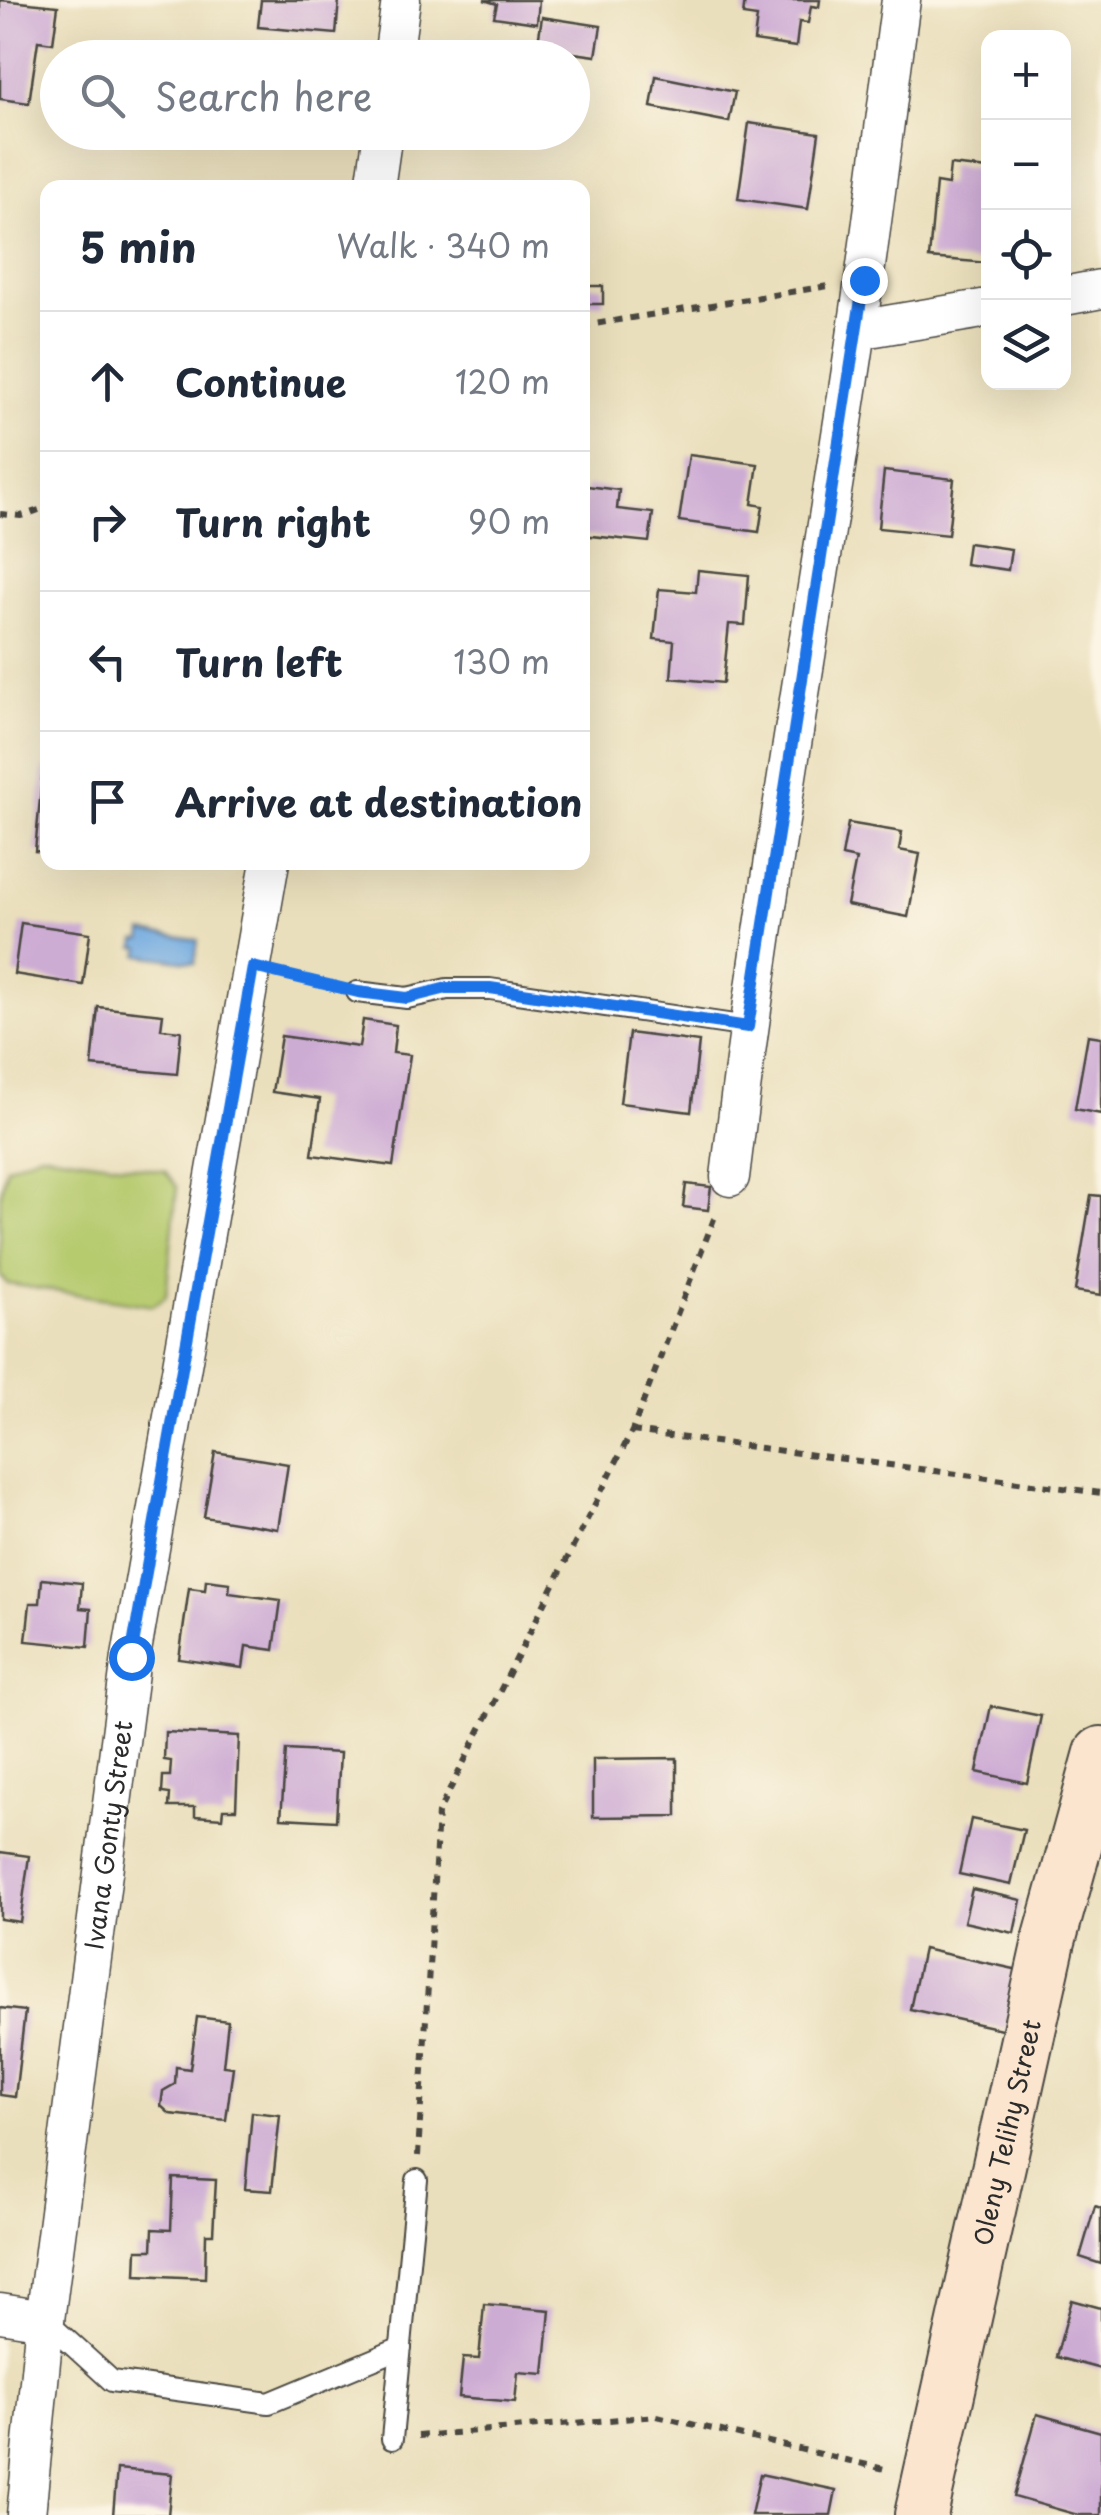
<!DOCTYPE html>
<meta charset="utf-8">
<style>
body{margin:0;font-family:"Playpen Sans",sans-serif;background:#f2f2f3;color:#1f2937}
.controls{position:absolute;right:30px;top:30px;display:grid;overflow:hidden;border-radius:20px;box-shadow:0 10px 40px #0002}
.controls button{width:90px;height:90px;display:grid;place-items:center;padding:0;border:0;border-bottom:2px solid #e0e1e3;background:#fff;color:#1f2937;font:50px sans-serif}
.stop{position:absolute;width:30px;height:30px;margin:-22px;border:8px solid #1a73e8;border-radius:50%;background:#fff}
.stop.end{background:#1a73e8;border-color:#fff;box-shadow:0 2px 10px #0008}
.list{margin:0;padding:0;list-style:none}
h2{display:flex;justify-content:space-between;align-items:center;height:130px;margin:0;padding:0 40px;font-size:42px}
h2 small{font-size:32px;font-weight:400;color:#747a83}
.list li{display:grid;grid-template-columns:65px 1fr auto;gap:30px;align-items:center;box-sizing:border-box;height:140px;padding:0 40px;border-top:2px solid #e0e1e3}
.list b{display:block;font-size:38px;white-space:nowrap}
.list em{font-size:32px;font-style:normal;color:#747a83}
.icon{flex:none;width:55px;height:55px;fill:none;stroke:currentColor;stroke-width:2;stroke-linecap:round;stroke-linejoin:round}
.map{position:relative;flex:none;width:1101px;height:2515px;overflow:hidden}
.search{position:absolute;background:#fff;box-shadow:0 10px 40px #0002;left:40px;top:40px;width:550px;height:110px;display:flex;align-items:center;gap:25px;box-sizing:border-box;padding:0 35px;border-radius:55px;color:#747a83;font-size:38px}
.panel{position:absolute;background:#fff;box-shadow:0 10px 40px #0002;left:40px;top:180px;width:550px;height:690px;border-radius:20px}
.map>svg:first-child{display:block}
.green{fill:#b6ca6e;stroke:#707a4c;stroke-width:2.5}
.water{fill:#70a9e0;stroke:#4e6a86;stroke-width:2.5}
.building{fill:#cdacd4}
.lines{fill:none;stroke-linecap:round;stroke-linejoin:round}
.lane-casing{stroke:#484641;stroke-width:24}
.street-casing{stroke:#484641;stroke-width:41}
.secondary-casing{stroke:#484641;stroke-width:56}
.path{stroke:#484641;stroke-width:6;stroke-dasharray:8 8;stroke-linecap:butt}
.lane{stroke:#fff;stroke-width:20}
.street{stroke:#fff;stroke-width:38}
.secondary{stroke:#fbe5cf;stroke-width:52}
.route{stroke:#1a73e8;stroke-width:12}
.labels{text-anchor:middle;dominant-baseline:central;stroke-width:8;stroke-linejoin:round;paint-order:stroke}
.street-label{font-size:25px;fill:#2b2b2b;stroke:#fcf5e5}
</style>
<div class="map">
<svg width="1101" height="2515" viewBox="0 0 1101 2515">
<rect width="100%" height="100%" fill="#fcf5e5"/>
<filter id="ink" filterUnits="userSpaceOnUse"><feTurbulence type="fractalNoise" baseFrequency=".01" numOctaves="2"/><feDisplacementMap in="SourceGraphic" scale="20" xChannelSelector="R" yChannelSelector="G"/><feConvolveMatrix kernelMatrix="1 2 1 2 8 2 1 2 1" color-interpolation-filters="sRGB"/></filter>
<filter id="wash" filterUnits="userSpaceOnUse"><feTurbulence type="fractalNoise" baseFrequency=".0048" numOctaves="4" result="noise"/><feDisplacementMap in="SourceGraphic" scale="40" xChannelSelector="R" yChannelSelector="G"/><feGaussianBlur stdDeviation="2.25" result="paint"/><feColorMatrix in="noise" values="0 0 0 0 0 0 0 0 0 0 0 0 0 0 0 0 0 1.4 0 .05"/><feComposite in="paint" operator="in"/></filter>
<g filter="url(#wash)">
<rect width="100%" height="100%" fill="#eadfbc"/>
<polygon class="green" points="40,1153 165,1171 177,1187 166,1296 153,1306 8,1284 0,1276 0,1195 7,1167"/>
<polygon class="water" points="143,932 198,940 195,963 139,955 141,948 135,947 136,940 142,940"/>
<g id="blocks">
<g class="building">
<polygon points="0,0 58,6 53,43 38,41 29,103 0,99"/>
<polygon points="261,0 339,0 336,34 258,27"/>
<polygon points="484,0 539,0 537,23 494,17 497,4"/>
<polygon points="745,0 820,0 819,7 811,6 808,23 799,22 796,47 754,41 757,17 743,15"/>
<polygon points="542,17 601,26 596,56 537,48"/>
<polygon points="656,76 735,92 729,122 651,107"/>
<polygon points="749,123 819,133 808,209 738,199"/>
<polygon points="950,165 988,169 988,263 929,258 936,183 948,185"/>
<rect x="583" y="286" width="20" height="18"/>
<polygon points="689,455 758,464 752,504 763,506 759,532 679,521"/>
<polygon points="884,471 954,479 948,535 878,528"/>
<polygon points="587,486 619,490 617,509 653,513 649,542 582,535 582,505"/>
<polygon points="968,543 1011,549 1008,570 965,564"/>
<polygon points="698,570 749,575 745,625 729,624 723,683 671,678 674,641 654,639 659,589 696,592"/>
<polygon points="43,768 48,768 48,852 35,851"/>
<polygon points="848,823 902,832 899,850 920,854 908,917 847,905 856,859 842,856"/>
<polygon points="21,923 90,933 83,985 14,974"/>
<polygon points="98,1007 163,1014 161,1029 181,1031 177,1074 92,1066"/>
<polygon points="363,1020 396,1025 393,1053 410,1055 393,1166 312,1155 320,1099 272,1092 281,1036 359,1047"/>
<polygon points="629,1033 699,1042 691,1112 620,1103"/>
<polygon points="1088,1035 1101,1037 1101,1114 1075,1109"/>
<polygon points="686,1184 711,1187 708,1210 683,1207"/>
<polygon points="1091,1195 1101,1196 1101,1295 1075,1291"/>
<polygon points="215,1452 288,1464 278,1529 204,1517"/>
<polygon points="42,1579 82,1583 80,1608 91,1609 88,1647 26,1641 30,1603 40,1603"/>
<polygon points="206,1580 230,1583 229,1593 281,1600 274,1650 246,1646 243,1668 179,1659 189,1588 205,1590"/>
<polygon points="991,1706 1041,1716 1027,1783 977,1772"/>
<polygon points="165,1732 239,1736 236,1809 223,1809 222,1818 195,1816 195,1807 169,1807 170,1794 162,1793 163,1776 170,1776 171,1761 164,1760"/>
<polygon points="286,1750 340,1753 336,1821 281,1818"/>
<polygon points="677,1758 677,1816 593,1817 593,1759"/>
<polygon points="971,1819 1024,1830 1011,1885 959,1874"/>
<polygon points="0,1852 29,1856 20,1922 0,1919"/>
<polygon points="972,1889 1021,1900 1014,1933 964,1922"/>
<polygon points="923,1949 1019,1970 1006,2030 910,2009"/>
<polygon points="0,2008 25,2011 15,2097 0,2095"/>
<polygon points="197,2017 228,2021 223,2066 233,2067 226,2120 170,2114 161,2106 163,2091 175,2084 176,2067 190,2069"/>
<polygon points="252,2112 280,2115 272,2191 245,2189"/>
<polygon points="173,2178 216,2180 213,2234 206,2234 205,2278 136,2275 137,2250 152,2250 153,2229 171,2230"/>
<polygon points="1095,2206 1101,2208 1101,2264 1080,2257"/>
<polygon points="1072,2300 1101,2308 1101,2369 1056,2357"/>
<polygon points="484,2304 550,2310 544,2374 518,2372 515,2402 459,2397 463,2358 479,2359"/>
<polygon points="1037,2414 1101,2432 1101,2515 1078,2515 1014,2497"/>
<polygon points="117,2469 172,2474 168,2515 113,2515"/>
<polygon points="760,2474 836,2490 831,2515 751,2515"/>
</g>
</g>
</g>
<g filter="url(#ink)">
<use href="#blocks" fill-opacity="0" stroke="#484641" stroke-width="2.5"/>
<g class="lines">
<g class="lane-casing">
<g id="lane">
<polyline points="357,992 407,998 447,989 490,989 748,1027"/>
<polyline points="45,2320 112,2381 269,2403 401,2348"/>
<polyline points="392,2439 417,2180"/>
</g>
</g>
<g class="street-casing">
<g id="street">
<polyline points="393,58 401,0"/>
<polyline points="375,188 383,132"/>
<polyline points="1064,296 1101,289"/>
<polyline points="857,330 988,308"/>
<path d="M730,1177C764,894 815,613 857,330C873,221 886,110 901,0"/>
<polyline points="0,2313 45,2320"/>
<path id="s1" d="M26,2515L45,2320L131,1657L270,862"/>
</g>
</g>
<g class="secondary-casing">
<g id="secondary">
<path id="s2" d="M921,2515L1049,1941L1101,1753"/>
</g>
</g>
<g class="path">
<polyline points="582,326 828,286"/>
<polyline points="0,514 21,516 48,507"/>
<polyline points="286,975 332,986"/>
<polyline points="632,1431 1101,1493"/>
<polyline points="418,2156 438,1813 632,1431 717,1211"/>
<polyline points="418,2436 657,2416 889,2470"/>
</g>
<use href="#lane" class="lane"/>
<use href="#street" class="street"/>
<use href="#secondary" class="secondary"/>
</g>
</g>
<g class="lines" filter="url(#ink)">
<polyline class="route" points="131,1657 253,967 358,992 407,998 447,988 490,988 748,1027 864,280"/>
</g>
<g class="labels">
<g class="street-label">
<text stroke="none"><textPath href="#s1" startOffset="685">Ivana Gonty Street</textPath></text>
<text stroke="none"><textPath href="#s2" startOffset="392">Oleny Telihy Street</textPath></text>
</g>
</g>
</svg>
<div class="controls">
<button>+</button>
<button>−</button>
<button><svg class="icon" aria-label="locate" viewBox="0 0 24 24"><circle cx="12" cy="12" r="6"/><path d="M12 2v4M12 18v4M2 12h4M18 12h4"/></svg></button>
<button><svg class="icon" aria-label="layers" viewBox="0 0 24 24"><path d="M12 4l9 5-9 5-9-5zM3 14l9 5 9-5"/></svg></button>
</div>
<div class="stop" style="left:131px;top:1657px"></div>
<div class="stop end" style="left:864px;top:280px"></div>
<div class="search"><svg class="icon" aria-label="search" viewBox="0 0 24 24"><circle cx="10" cy="10" r="6"/><path d="M15 15l6 6"/></svg>Search here</div>
<section class="panel">
<h2>5 min<small>Walk · 340 m</small></h2>
<ul class="list">
<li><svg class="icon" aria-label="ahead" viewBox="0 0 24 24"><path d="M12 20V5M6 11l6-6 6 6"/></svg><div><b>Continue</b></div><em>120 m</em></li>
<li><svg class="icon" aria-label="right" viewBox="0 0 24 24"><path d="M7 20v-9h11M14 6l5 5-5 5"/></svg><div><b>Turn right</b></div><em>90 m</em></li>
<li><svg class="icon" aria-label="left" viewBox="0 0 24 24"><path d="M17 20v-9H6M10 6l-5 5 5 5"/></svg><div><b>Turn left</b></div><em>130 m</em></li>
<li><svg class="icon" aria-label="arrive" viewBox="0 0 24 24"><path d="M6 21V4h12l-3 4 3 4H6"/></svg><div><b>Arrive at destination</b></div></li>
</ul>
</section>
</div>
